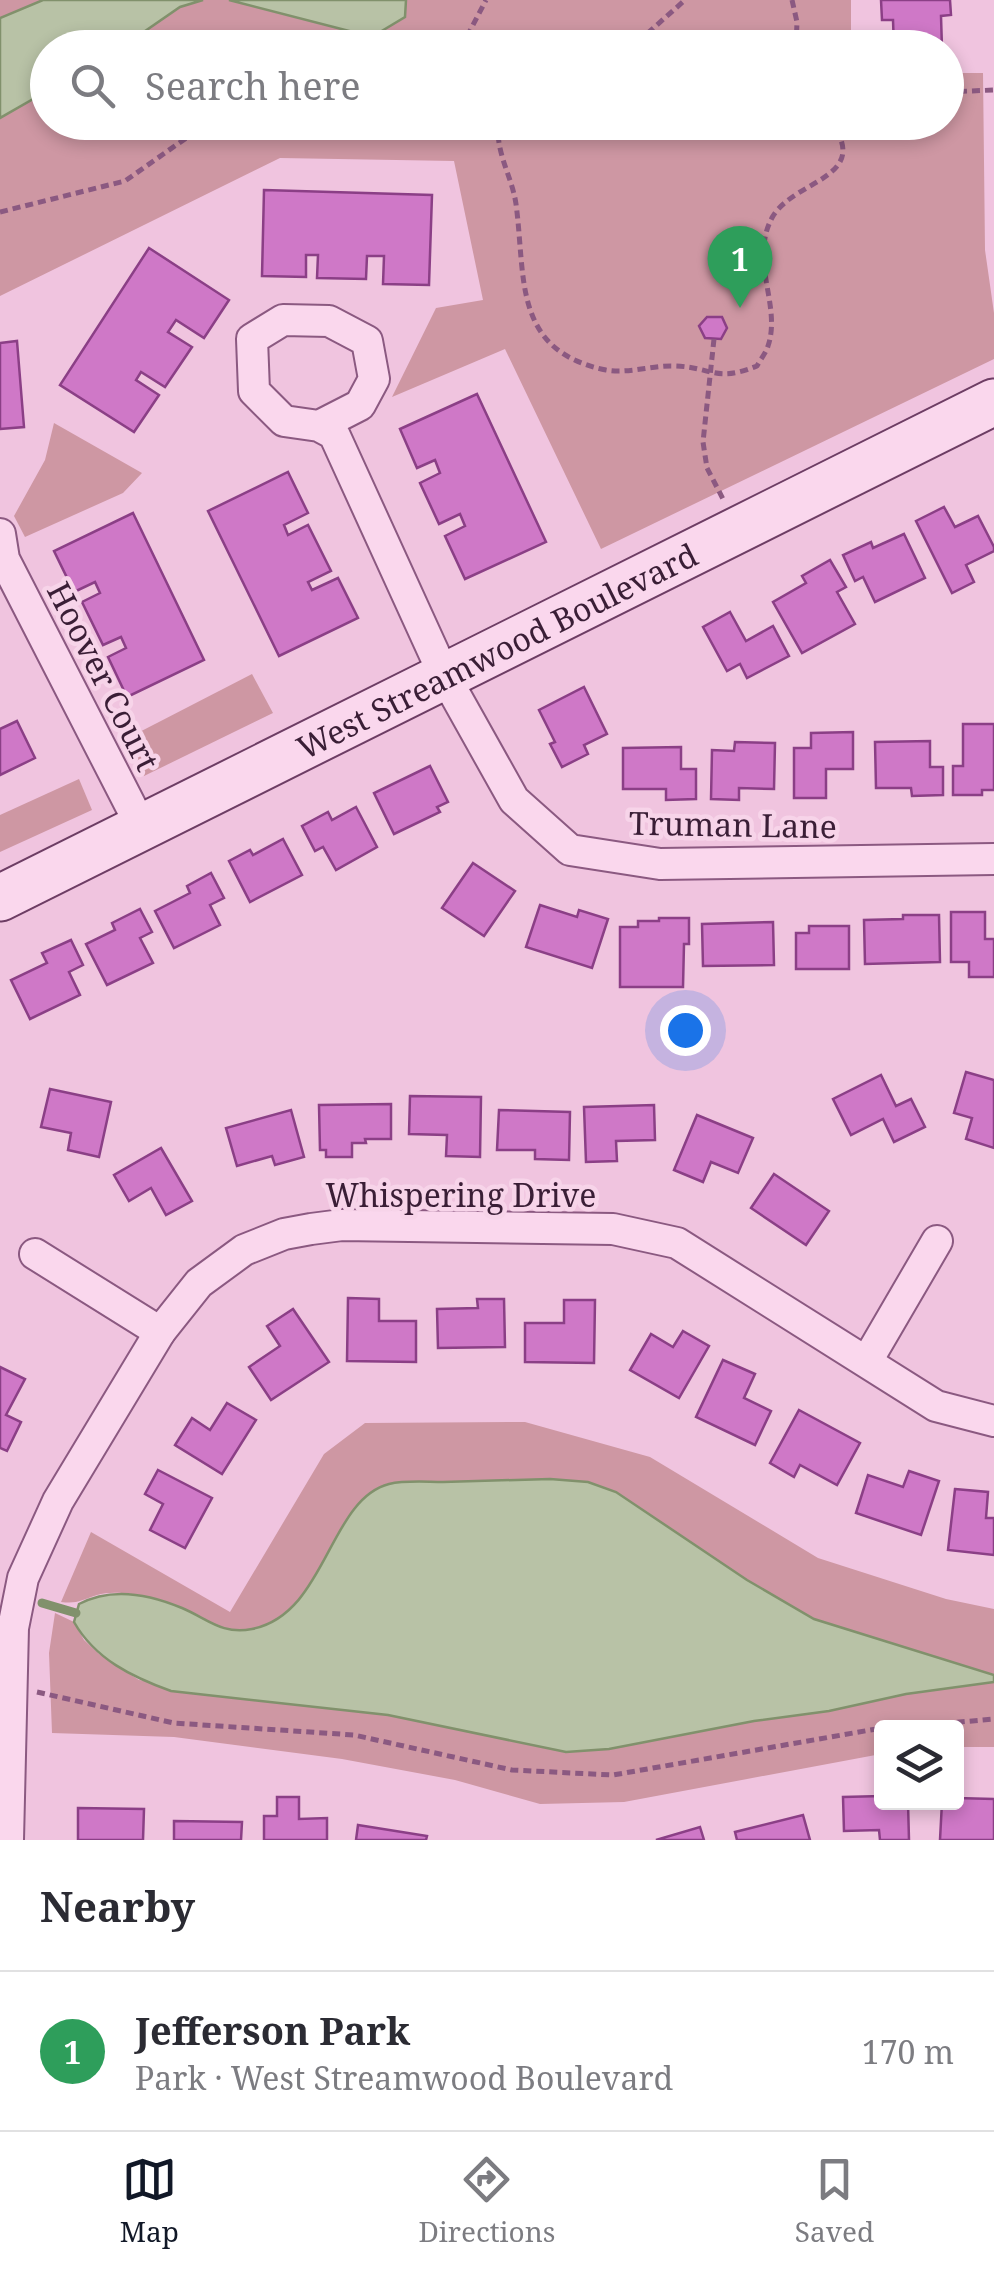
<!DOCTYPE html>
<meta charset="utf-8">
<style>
body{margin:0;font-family:"Noto Serif",serif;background:#f7f7f7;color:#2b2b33}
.controls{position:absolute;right:30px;bottom:30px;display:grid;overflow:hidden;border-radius:10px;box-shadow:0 5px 15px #0003}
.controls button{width:90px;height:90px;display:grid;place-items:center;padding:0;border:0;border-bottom:2px solid #e1e1e2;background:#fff;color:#2b2b33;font:50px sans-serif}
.you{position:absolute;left:685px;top:1030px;width:35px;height:35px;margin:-25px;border:8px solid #fff;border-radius:50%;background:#1a73e8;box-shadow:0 0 0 15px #1a73e833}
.badge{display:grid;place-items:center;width:65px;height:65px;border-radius:50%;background:#111827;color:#fff;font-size:32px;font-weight:700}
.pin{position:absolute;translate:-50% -82px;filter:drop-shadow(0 2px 5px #0008)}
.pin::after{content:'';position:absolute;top:52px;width:35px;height:30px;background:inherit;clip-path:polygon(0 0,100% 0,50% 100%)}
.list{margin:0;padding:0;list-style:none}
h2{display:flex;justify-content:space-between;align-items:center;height:130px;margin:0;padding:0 40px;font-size:42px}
h2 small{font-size:32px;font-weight:400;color:#7c7c81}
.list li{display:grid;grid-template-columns:65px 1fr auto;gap:30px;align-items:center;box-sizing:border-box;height:160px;padding:0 40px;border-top:2px solid #e1e1e2}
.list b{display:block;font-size:38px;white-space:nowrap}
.list p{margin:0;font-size:32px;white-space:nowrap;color:#7c7c81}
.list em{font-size:32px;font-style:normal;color:#7c7c81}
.icon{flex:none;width:55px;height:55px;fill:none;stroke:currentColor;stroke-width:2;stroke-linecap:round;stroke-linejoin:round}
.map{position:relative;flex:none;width:994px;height:1840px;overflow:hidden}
.search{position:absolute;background:#fff;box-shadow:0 5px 15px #0003;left:30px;right:30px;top:30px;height:110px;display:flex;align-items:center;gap:25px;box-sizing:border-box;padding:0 35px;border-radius:55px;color:#7c7c81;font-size:38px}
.sheet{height:290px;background:#fff}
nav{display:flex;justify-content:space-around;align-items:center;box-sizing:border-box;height:140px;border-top:2px solid #e1e1e2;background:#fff;font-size:28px;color:#7c7c81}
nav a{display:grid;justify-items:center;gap:5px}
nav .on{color:#111827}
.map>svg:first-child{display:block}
.green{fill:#ce97a3}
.water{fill:#b8c2a6;stroke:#81916c;stroke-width:2.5}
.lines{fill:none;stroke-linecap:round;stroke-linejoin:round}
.stream{stroke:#81916c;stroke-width:9}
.building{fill:#cf78c7;stroke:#8b3f86;stroke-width:2.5}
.street-casing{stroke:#8b5981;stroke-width:34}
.secondary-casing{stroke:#6d3d64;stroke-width:49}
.path{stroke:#8b5981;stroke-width:5;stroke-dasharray:8 5;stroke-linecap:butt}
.street{stroke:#fad7ed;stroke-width:30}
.secondary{stroke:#fad7ed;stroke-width:45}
.labels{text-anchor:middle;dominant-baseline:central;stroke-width:9;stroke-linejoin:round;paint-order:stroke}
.street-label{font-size:32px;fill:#3a1e36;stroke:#f7d4e9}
</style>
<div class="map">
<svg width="994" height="1840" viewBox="0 0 994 1840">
<rect width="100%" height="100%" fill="#f0c4df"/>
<g class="green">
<polygon points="0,0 851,0 851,47 48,48 48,122 946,122 947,73 983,73 985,250 994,313 994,359 601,549 505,349 392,397 436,308 483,300 454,161 280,158 0,296"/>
<polygon points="54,423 142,473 123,493 25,537 14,516 45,460"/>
<polygon points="252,674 273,713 144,776 124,740"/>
<polygon points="79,779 92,810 0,852 0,815"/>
<path d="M525,1422L650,1457L818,1558L946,1599L994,1609V1675L814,1619L747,1580L616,1492L588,1482L550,1479L344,1525C321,1570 283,1648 220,1628C195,1621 176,1603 150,1597C135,1594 112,1590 97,1595C81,1600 78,1604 61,1602L91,1532L230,1612L324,1454L365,1423Z"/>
<polygon points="55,1613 74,1622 84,1640 99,1654 139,1680 388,1715 566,1752 609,1749 754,1721 829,1711 906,1694 994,1682 994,1747 957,1747 956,1728 882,1728 881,1754 624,1802 540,1804 455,1780 342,1759 174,1737 52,1733 49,1653"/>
</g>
<g class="water">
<polygon points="43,0 203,0 180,7 122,47 48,48 47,91 0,118 0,18"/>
<polygon points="229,0 406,0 405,17 380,32 353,32"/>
<path d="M550,1479L588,1482L616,1492L747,1580L814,1619L994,1675V1682L906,1694L829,1711L754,1721L609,1749L566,1752L388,1715L171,1691C132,1677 95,1659 74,1622L79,1604C111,1587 149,1594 182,1608C208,1619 222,1635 252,1629C327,1614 328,1500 389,1484C406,1480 426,1482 443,1482C478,1481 514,1480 550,1479Z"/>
</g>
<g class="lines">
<polyline class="stream" points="42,1603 76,1613"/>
</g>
<g class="building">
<polygon points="881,0 950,0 951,15 941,16 942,48 894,48 893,20 882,20"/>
<polygon points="264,190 432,195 429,285 383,284 384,256 367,256 366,279 317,278 318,255 306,255 306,277 262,276"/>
<polygon points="149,248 229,300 204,338 176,320 168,332 192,347 165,387 141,372 136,380 159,395 134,432 60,385"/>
<polygon points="707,317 722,317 727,328 721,339 705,338 699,326"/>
<polygon points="17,341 24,427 0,429 0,343"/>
<polygon points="477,394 546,542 465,579 445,536 465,526 460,514 439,524 420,483 440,473 435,460 417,468 400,429"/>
<polygon points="288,472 308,513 284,525 288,535 308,525 331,571 308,582 312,590 338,578 358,618 279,656 208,511"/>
<polygon points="944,507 955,527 978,516 994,547 994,551 966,565 974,582 952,593 916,521"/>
<polygon points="133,513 204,660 127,697 108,657 126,648 121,637 103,645 82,602 100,593 95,582 74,592 54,551"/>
<polygon points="904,534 925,578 875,602 863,577 855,581 843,555 871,542 873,548"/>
<polygon points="830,560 846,587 837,592 855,624 802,653 773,602 806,583 802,576"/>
<polygon points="730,612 746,641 773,626 789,656 747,678 740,664 727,671 703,627"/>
<polygon points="584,687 607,734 584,745 588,754 562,767 550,744 555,742 539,710"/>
<polygon points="17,721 35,758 0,775 0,729"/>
<polygon points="963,724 994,724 994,790 982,790 982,795 953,795 953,766 963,766"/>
<polygon points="853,732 853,769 826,769 826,798 794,798 794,748 811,748 811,733"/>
<polygon points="930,741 930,767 943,767 943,795 912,796 911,788 876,788 875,742"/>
<polygon points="735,742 775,743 774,789 739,788 739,800 711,799 712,750 734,751"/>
<polygon points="681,747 681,769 696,769 696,799 666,800 666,789 623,789 623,748"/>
<polygon points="430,766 448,802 437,807 440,812 394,834 374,793"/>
<polygon points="356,807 377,847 336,870 323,847 315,851 302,826 328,812 332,820"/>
<polygon points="283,839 302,875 250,902 229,861 250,850 253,855"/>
<polygon points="473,863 515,891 484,936 442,908"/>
<polygon points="211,873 224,898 210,905 220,925 174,948 155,911 190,893 187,886"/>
<polygon points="540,905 577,917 579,910 608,919 592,968 526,947"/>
<polygon points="140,909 152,932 140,938 153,963 107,985 86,944 115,930 112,923"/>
<polygon points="951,912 985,912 985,939 994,939 994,977 969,977 969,962 951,962"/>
<polygon points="903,915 939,915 940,962 865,964 864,920 903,919"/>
<polygon points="659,918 689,918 689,944 684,944 683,987 620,987 620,927 638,927 638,921 659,921"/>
<polygon points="773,922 774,965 703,966 702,924"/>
<polygon points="809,926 849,926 849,969 796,969 796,933 809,933"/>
<polygon points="71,940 83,965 69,972 80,995 30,1019 11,980 47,963 42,953"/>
<polygon points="966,1072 994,1080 994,1148 966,1139 972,1118 954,1113"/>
<polygon points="881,1075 896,1106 911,1099 925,1127 894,1142 883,1119 851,1135 833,1099"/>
<polygon points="50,1089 111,1102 99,1157 68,1150 71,1133 41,1127"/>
<polygon points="410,1096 481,1097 480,1157 446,1156 447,1135 409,1134"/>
<polygon points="391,1104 391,1139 365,1139 366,1143 352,1143 352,1157 326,1157 326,1150 320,1150 319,1105"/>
<polygon points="654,1105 655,1140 616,1141 617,1161 586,1162 584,1107"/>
<polygon points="291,1110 304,1157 275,1165 272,1156 237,1166 226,1128"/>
<polygon points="499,1110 570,1112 569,1160 535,1159 535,1150 497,1150"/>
<polygon points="697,1115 753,1138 738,1173 711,1162 703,1182 674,1170"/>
<polygon points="161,1148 192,1201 166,1215 151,1188 129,1201 114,1175"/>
<polygon points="774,1174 829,1211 806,1245 751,1208"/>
<polygon points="348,1298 379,1299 379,1321 416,1321 416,1362 347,1361"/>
<polygon points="477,1299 504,1299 505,1347 438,1348 437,1309 478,1308"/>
<polygon points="564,1300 595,1300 594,1363 525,1362 525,1323 564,1323"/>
<polygon points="293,1309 329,1362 271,1400 249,1367 280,1346 267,1326"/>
<polygon points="683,1331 709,1346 679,1398 630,1370 651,1334 673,1347"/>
<polygon points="723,1360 755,1374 744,1398 771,1411 755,1445 696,1417"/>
<polygon points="0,1367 25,1379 6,1415 21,1422 7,1451 0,1448"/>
<polygon points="227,1403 256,1420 222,1474 175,1445 192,1418 210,1430"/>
<polygon points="799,1410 860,1443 837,1485 800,1465 794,1477 770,1463"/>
<polygon points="158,1470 212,1498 185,1548 150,1530 163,1504 145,1494"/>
<polygon points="909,1471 939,1481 921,1535 856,1513 868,1475 903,1487"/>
<polygon points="955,1489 988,1492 986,1518 994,1518 994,1555 948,1550"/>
<polygon points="882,1796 882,1802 908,1802 909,1840 880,1840 879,1830 844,1831 843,1797"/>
<polygon points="277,1797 299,1797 299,1819 327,1818 327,1840 264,1840 264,1816 277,1816"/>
<polygon points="956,1798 994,1799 994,1840 940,1840 942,1802 956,1802"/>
<polygon points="78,1808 144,1809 143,1840 78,1840"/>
<polygon points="803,1815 810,1840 737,1840 735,1832"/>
<polygon points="174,1821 242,1822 241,1840 174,1840"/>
<polygon points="358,1825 427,1836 426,1840 356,1840"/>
<polygon points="700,1827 704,1840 656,1840"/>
</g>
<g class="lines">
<g class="street-casing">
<g id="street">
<polyline points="319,426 360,405 374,379 367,341 329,321 283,320 252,339 254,391 284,421 319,426 334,434 444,675 514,800 570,850 660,864 994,859"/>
<polyline points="0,534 4,559 141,826"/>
<polyline points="35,1254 160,1332"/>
<polyline points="867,1361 937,1241"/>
<polyline points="8,1840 13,1628 23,1578 58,1501 160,1332 199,1283 244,1250 284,1234 311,1229 342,1225 613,1229 677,1243 936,1406 994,1421"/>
</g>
</g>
<g class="secondary-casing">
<g id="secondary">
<path id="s1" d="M0,898L994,402"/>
</g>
</g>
<g class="path">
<polyline points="792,0 797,22 796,48"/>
<polyline points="461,48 486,0"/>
<polyline points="626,48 640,40 685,0"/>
<polyline points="946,92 994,90"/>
<path d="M499,122C494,150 512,176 516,204C526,278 512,351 606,370C629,374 652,365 675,366C712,367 715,383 757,366C760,360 766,353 768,346C782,305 748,260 773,216C796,179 872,178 831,122"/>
<polyline points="843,137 882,122"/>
<polyline points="0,212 125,181 209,122"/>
<polyline points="714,339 703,442 707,468 723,499"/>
<polyline points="37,1692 174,1723 354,1735 512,1770 613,1775 882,1728"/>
<polyline points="892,1728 994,1719"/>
</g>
<use href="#street" class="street"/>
<use href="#secondary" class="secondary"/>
</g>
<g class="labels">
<g class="street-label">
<text stroke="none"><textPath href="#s1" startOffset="555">West Streamwood Boulevard</textPath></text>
<text transform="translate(104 676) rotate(63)">Hoover Court</text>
<text transform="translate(733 824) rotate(1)">Truman Lane</text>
<text x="461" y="1194">Whispering Drive</text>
</g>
</g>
</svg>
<div class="controls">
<button><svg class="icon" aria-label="layers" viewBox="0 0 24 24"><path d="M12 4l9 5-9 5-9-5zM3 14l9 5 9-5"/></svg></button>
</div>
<div class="you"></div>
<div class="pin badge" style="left:740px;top:308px;background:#2e9e5b">1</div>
<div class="search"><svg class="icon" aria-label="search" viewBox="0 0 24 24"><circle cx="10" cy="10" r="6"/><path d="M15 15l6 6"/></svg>Search here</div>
</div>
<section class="sheet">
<h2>Nearby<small></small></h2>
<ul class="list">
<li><span class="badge" style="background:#2e9e5b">1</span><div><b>Jefferson Park</b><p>Park · West Streamwood Boulevard</p></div><em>170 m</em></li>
</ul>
</section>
<nav>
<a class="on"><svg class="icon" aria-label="map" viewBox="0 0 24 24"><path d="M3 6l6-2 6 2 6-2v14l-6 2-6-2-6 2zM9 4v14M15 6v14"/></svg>Map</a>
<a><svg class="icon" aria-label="directions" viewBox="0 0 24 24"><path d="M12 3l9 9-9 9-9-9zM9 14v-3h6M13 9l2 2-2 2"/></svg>Directions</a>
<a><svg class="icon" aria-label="saved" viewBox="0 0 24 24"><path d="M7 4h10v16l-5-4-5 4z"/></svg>Saved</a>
</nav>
